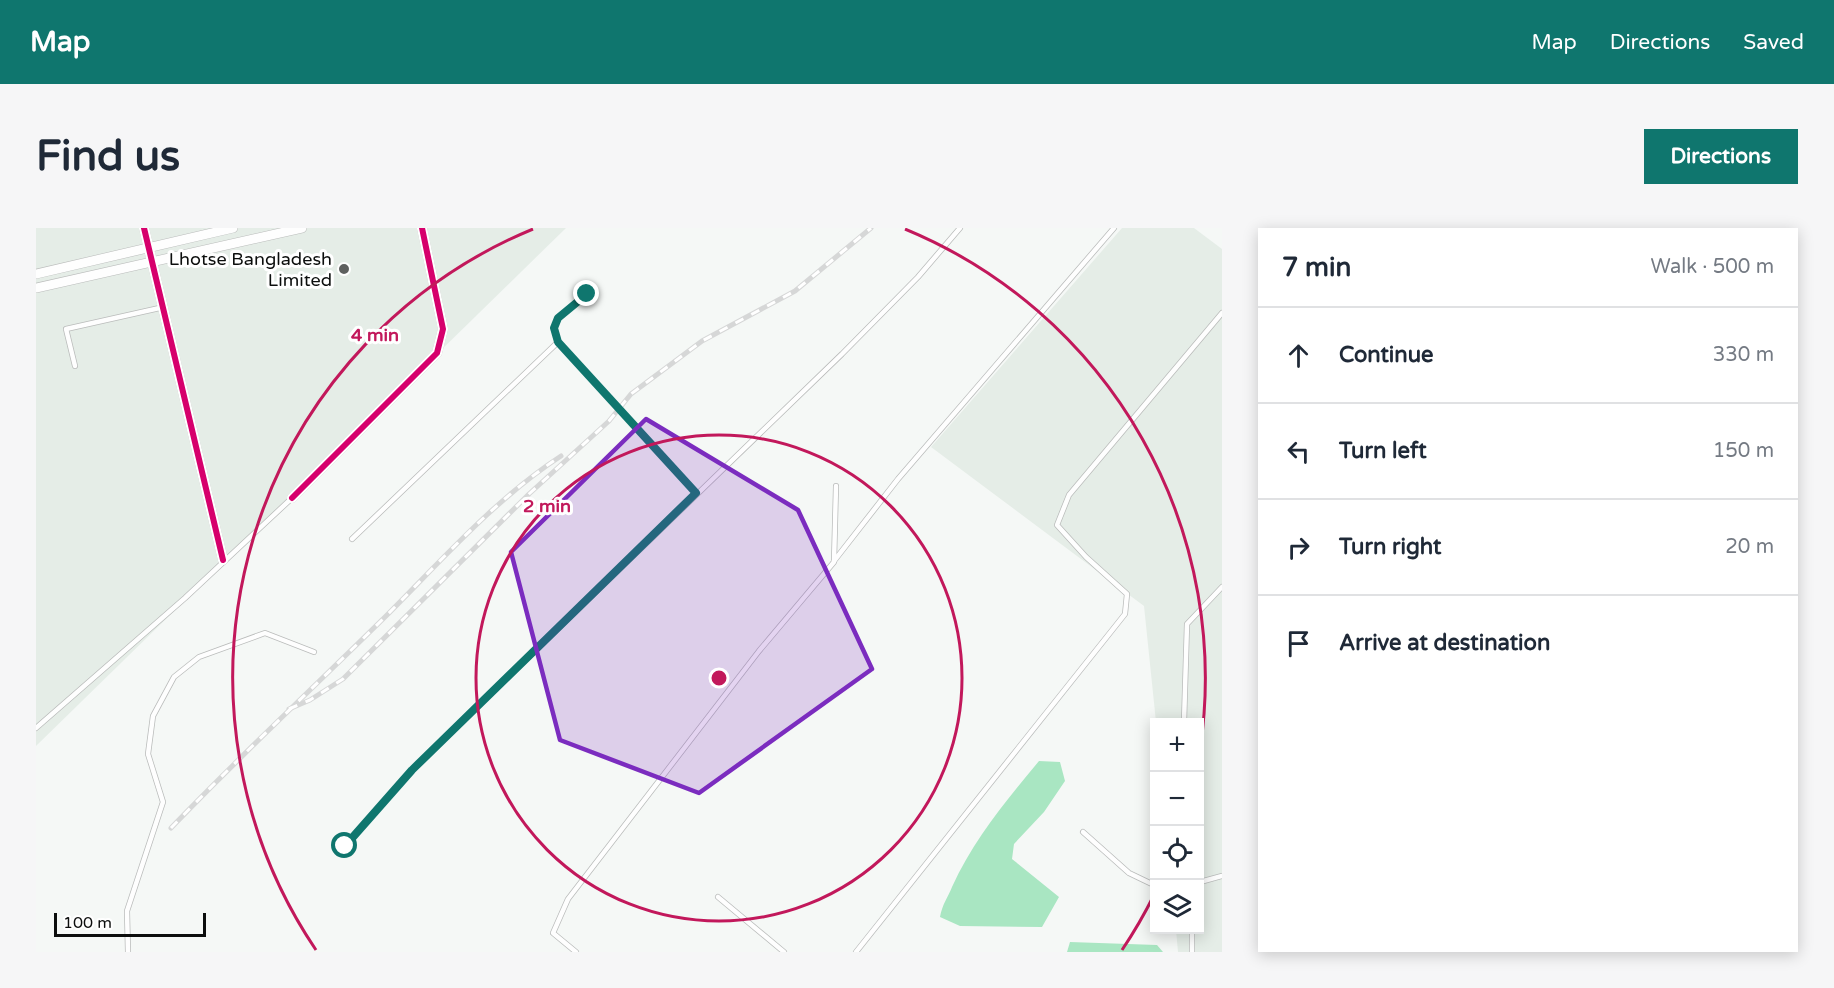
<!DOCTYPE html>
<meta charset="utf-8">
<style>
body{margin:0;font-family:"Varela Round",sans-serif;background:#f6f6f7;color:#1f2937}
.controls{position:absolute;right:18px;bottom:18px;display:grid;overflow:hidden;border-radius:0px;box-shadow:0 3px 15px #0003}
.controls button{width:54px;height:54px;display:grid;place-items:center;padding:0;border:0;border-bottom:2px solid #e0e1e3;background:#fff;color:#1f2937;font:30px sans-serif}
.scale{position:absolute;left:18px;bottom:15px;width:152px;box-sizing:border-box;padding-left:6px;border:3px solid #0c0e0d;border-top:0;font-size:16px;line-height:21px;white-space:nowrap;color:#0c0e0d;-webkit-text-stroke:4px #fff;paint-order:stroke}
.stop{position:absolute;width:18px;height:18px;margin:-14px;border:4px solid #0f766e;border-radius:50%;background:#fff}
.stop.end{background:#0f766e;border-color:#fff;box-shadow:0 2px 6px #0008}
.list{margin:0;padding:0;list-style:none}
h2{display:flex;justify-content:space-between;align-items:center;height:78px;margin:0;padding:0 24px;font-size:26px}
h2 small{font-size:20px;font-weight:400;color:#747a83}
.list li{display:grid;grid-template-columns:39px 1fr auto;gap:18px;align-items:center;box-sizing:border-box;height:96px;padding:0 24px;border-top:2px solid #e0e1e3}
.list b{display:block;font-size:22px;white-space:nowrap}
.list em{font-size:20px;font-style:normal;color:#747a83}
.icon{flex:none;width:33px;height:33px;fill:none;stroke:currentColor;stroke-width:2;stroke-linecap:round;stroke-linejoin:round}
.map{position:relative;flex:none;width:1186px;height:724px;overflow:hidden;border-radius:0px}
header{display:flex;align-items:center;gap:36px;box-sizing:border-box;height:84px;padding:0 30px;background:#0f766e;color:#fff}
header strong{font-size:28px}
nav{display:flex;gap:33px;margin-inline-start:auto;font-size:21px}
.intro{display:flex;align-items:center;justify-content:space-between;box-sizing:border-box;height:144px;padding:0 36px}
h1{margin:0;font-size:42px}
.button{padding:15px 27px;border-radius:0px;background:#0f766e;color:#fff;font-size:21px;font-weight:700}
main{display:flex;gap:36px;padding:0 36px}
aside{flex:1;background:#fff;border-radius:0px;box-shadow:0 3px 15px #0003}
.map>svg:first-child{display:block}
.built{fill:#e5ede7}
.water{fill:#a9e6c2}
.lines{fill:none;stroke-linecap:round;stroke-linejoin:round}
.service-casing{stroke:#babcbb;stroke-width:6}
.minor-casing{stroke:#babcbb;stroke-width:10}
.service{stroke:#fefefe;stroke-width:4.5}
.minor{stroke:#fefefe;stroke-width:9}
.rail-casing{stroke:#d6d7d7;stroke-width:5}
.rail{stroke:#fff;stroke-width:3;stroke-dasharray:9;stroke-linecap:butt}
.cycleway-casing{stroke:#fff;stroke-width:10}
.cycleway{stroke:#d6006c;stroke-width:6}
.route{stroke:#0f766e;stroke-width:8}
.marked{fill:#7b2cbf;fill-opacity:0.2;stroke:#7b2cbf;stroke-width:4.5;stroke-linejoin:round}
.ring{fill:none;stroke:#c2185b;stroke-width:3}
.poi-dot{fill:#5e605f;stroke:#fff;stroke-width:2}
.labels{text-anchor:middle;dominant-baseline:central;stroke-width:6;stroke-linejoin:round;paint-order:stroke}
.poi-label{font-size:18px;fill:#0c0e0d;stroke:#fff;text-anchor:end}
.centre{fill:#c2185b;stroke:#fff;stroke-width:3}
.ring-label{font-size:18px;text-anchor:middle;font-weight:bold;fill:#c2185b;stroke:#fff;stroke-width:6;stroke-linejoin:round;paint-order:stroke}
</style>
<header>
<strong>Map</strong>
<nav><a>Map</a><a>Directions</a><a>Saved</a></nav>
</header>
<div class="intro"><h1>Find us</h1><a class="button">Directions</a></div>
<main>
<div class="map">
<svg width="1186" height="724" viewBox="0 0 1186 724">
<rect width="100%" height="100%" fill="#f5f8f6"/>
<g class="built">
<polygon points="0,0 530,0 0,518"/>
<polygon points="1086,0 1158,0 1186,21 1186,724 1142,724 1140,702 1164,702 1164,494 1120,494 1108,378 895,219"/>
</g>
<g class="water">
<path d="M1003,533L1024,534L1029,553L1008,584L978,616L976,631L1023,669L1006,699L924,698L904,689C906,677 912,669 916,659C938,611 970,573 1003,533Z"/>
<polygon points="1034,714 1121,717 1127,724 1031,724"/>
</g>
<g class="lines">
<g class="service-casing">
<g id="service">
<polyline points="551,66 522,90 518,100 522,114 660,265"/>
<polyline points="39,138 30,101 128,79"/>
<polyline points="316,311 522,114"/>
<polyline points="798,333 862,251 1078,0"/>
<polyline points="1148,494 1151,396 1186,359"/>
<polyline points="0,500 149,370 256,270"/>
<polyline points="1047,604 1093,645 1118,657"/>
<polyline points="309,618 376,542 806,126 882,49 924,0"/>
<polyline points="1164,654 1186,648"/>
<polyline points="682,669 748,724"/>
<polyline points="1156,702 1156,724"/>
<polyline points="92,724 91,683 127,574 112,526 117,488 138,449 163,429 229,405 278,424"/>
<polyline points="540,724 517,705 532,671 723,423 798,334 800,258"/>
<polyline points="820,724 1089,386 1091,366 1050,329 1021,297 1033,267 1186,85"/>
</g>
</g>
<g class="minor-casing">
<g id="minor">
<polyline points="108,0 187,332"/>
<polyline points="0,46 197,0"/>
<polyline points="0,60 266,0"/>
<polyline points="256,270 401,125 407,101 386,0"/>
</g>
</g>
<use href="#service" class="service"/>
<use href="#minor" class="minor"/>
<g class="rail-casing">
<g id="rail">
<polyline points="253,481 274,472 307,451 493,266 573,193 595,166 666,113 759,63 835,0"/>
<path d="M135,600C205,527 278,459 350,388C405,333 459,271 525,228"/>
</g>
</g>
<use href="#rail" class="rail"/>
<g class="cycleway-casing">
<g id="cycleway">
<polyline points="108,0 187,332"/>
<polyline points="256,270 401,125 407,101 386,0"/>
</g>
</g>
<use href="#cycleway" class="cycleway"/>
</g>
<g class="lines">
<polyline class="route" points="309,618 376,542 660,265 522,114 518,100 522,90 551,66"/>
</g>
<path class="marked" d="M610,191L762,282L836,441L663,565L524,512L475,324Z"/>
<g class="ring">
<circle cx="683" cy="450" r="243"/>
<path d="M1118 667A486 486 0 0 1 1086 722M280 722A486 486 0 0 1 497 1M869 1A486 486 0 0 1 1164 522"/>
</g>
<circle class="poi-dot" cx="308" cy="41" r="6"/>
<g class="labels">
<g class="poi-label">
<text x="296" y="31">Lhotse Bangladesh<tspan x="296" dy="21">Limited</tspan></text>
</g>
</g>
<circle cx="683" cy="450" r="9" class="centre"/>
<g class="ring-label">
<text x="339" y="113">4 min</text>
<text x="511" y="284">2 min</text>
</g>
</svg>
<div class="controls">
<button>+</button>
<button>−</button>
<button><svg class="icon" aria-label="locate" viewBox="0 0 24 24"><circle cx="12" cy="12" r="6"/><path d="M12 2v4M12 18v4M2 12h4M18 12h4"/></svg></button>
<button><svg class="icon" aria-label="layers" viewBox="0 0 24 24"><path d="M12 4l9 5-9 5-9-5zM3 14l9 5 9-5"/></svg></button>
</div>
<div class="scale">100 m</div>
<div class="stop" style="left:309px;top:618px"></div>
<div class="stop end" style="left:551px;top:66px"></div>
</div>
<aside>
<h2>7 min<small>Walk · 500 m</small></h2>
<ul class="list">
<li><svg class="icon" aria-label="ahead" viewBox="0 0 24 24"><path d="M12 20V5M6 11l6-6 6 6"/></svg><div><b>Continue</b></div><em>330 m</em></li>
<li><svg class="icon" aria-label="left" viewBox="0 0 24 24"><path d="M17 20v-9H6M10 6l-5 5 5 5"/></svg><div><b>Turn left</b></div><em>150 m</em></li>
<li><svg class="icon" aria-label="right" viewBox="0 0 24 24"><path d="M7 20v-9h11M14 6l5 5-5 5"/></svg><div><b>Turn right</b></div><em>20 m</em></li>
<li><svg class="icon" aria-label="arrive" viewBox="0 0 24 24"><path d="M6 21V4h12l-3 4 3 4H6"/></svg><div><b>Arrive at destination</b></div></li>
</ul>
</aside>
</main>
